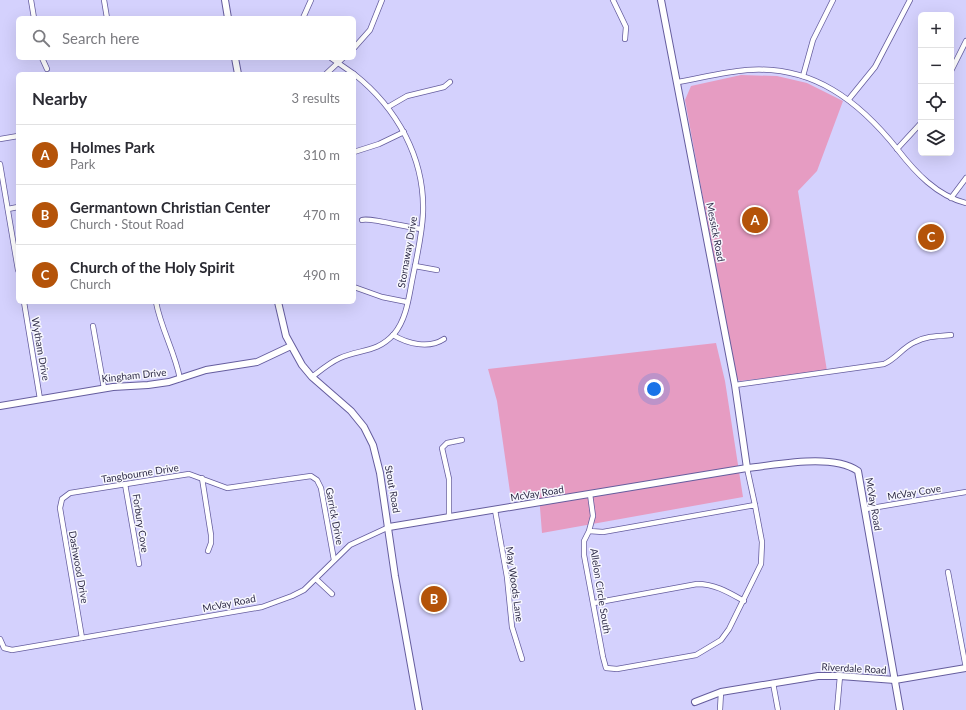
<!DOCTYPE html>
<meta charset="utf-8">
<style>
body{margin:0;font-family:Lato,sans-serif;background:#f7f7f7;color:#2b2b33}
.controls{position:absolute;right:12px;top:12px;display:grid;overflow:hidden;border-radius:6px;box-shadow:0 4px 16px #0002}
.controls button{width:36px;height:36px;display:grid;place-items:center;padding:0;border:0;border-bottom:1px solid #e1e1e2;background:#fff;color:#2b2b33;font:20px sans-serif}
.you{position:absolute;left:654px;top:389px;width:14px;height:14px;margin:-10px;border:3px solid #fff;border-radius:50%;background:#1a73e8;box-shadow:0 0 0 6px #1a73e833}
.badge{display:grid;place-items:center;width:26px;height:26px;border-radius:50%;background:#b45309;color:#fff;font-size:13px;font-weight:700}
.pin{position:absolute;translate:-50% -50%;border:2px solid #fff;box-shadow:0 1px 4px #0006}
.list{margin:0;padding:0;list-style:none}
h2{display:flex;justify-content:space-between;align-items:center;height:52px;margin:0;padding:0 16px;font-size:17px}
h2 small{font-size:13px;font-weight:400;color:#7c7c81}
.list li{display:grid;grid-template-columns:26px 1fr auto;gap:12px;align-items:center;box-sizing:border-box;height:60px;padding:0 16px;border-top:1px solid #e1e1e2}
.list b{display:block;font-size:15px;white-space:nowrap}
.list p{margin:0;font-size:13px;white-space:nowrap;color:#7c7c81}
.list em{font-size:13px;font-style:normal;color:#7c7c81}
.icon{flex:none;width:22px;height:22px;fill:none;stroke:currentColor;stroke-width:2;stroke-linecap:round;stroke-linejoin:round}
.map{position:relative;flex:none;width:966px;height:710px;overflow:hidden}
.search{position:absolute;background:#fff;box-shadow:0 4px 16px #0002;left:16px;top:16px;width:340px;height:44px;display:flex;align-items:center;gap:10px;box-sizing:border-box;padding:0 14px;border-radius:6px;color:#7c7c81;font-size:15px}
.panel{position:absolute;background:#fff;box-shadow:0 4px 16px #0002;left:16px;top:72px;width:340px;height:232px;border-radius:6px}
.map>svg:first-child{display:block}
.green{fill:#e69cc2}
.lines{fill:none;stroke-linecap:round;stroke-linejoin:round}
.minor-casing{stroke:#655d9e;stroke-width:6}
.tertiary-casing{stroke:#655d9e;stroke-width:8}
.minor{stroke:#fff;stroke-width:4.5}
.tertiary{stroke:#fff;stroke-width:6}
.labels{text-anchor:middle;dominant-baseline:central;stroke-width:3;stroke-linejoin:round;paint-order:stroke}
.street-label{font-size:10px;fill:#302d49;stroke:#f7f7fe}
</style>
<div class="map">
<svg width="966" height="710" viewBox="0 0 966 710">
<rect width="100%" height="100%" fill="#d4d1fd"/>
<g class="green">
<polygon points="741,75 777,76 807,83 843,101 817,171 798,191 827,371 740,381 736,378 685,100 691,86"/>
<polygon points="716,343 725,381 743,497 542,533 539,495 511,499 497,401 488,369"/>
</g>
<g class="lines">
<g class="minor-casing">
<g id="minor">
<polyline points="31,0 34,18"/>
<polyline points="104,0 107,18"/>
<polyline points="613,0 626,27 625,39"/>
<polyline points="303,18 311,0"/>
<polyline points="354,48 370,30 382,0"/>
<polyline points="42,58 47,69"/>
<polyline points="331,58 354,74"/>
<polyline points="951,71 966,41"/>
<polyline points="326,74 343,58"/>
<polyline points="803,76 813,40 833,0"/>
<path d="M678,82C701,78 724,72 747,70C813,65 859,101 898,150C915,172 937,196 966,203"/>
<polyline points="849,99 875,67 910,0"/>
<polyline points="388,107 407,96 444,87 450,82"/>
<polyline points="0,139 18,136"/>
<polyline points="897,149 921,123"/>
<polyline points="354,152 379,144 404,132"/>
<polyline points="0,164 18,270"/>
<polyline points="951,198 966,178"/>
<polyline points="8,209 18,207"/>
<path d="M362,220C369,217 409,228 421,229"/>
<polyline points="415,266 437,270"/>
<polyline points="354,287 382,297 407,302"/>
<polyline points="24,302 40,399"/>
<path d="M156,302C161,329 175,352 180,379"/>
<polyline points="93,326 104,388"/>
<path d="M393,335C408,344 429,349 444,339"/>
<path d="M312,377C321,370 329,363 340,358C360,349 377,353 394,334C407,319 409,295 413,276C417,256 422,235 423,213C425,158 397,108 354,74"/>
<path d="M735,385L884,364C896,359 903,347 915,342C926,336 939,336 951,335"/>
<polyline points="747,468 755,505"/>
<polyline points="202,478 211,535 211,543 208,551"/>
<polyline points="125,484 139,564"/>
<polyline points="866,509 966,492"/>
<polyline points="495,510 507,577 512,627 522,659"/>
<polyline points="449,517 449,479 442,448 447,443 462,440"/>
<polyline points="589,531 603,532 755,505 762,542 761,564 729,629 721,640 696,655 617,669 606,668 603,657 584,555 584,541 589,531 593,516 590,494"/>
<polyline points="948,572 966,668"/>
<polyline points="316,579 332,594"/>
<path d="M594,603L697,584C715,584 728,592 744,601"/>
<polyline points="82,638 60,508 62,499 70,493 189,474 227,488 311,476 317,480 321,488 334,560"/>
<polyline points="0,639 4,648 12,650 262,607 292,596 304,590 350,545 389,527"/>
<polyline points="773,683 778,710"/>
<polyline points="720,710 721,692"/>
<polyline points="837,710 840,676"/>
</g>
</g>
<g class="tertiary-casing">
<g id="tertiary">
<polyline points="225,0 228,18"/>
<polyline points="661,0 735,385 747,468"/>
<polyline points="235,58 238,74"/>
<polyline points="278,302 286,336 302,365 312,377 351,411 364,427 373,445 380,473 395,576 419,710"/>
<polyline points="0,406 113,387 148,385 169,382 206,370 257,362 291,346"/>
<path d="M389,527L747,468C778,465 831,453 858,471L900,710"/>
<polyline points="695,702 721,692 818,676 840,676 895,680 966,668"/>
</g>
</g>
<use href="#minor" class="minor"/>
<use href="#tertiary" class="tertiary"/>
</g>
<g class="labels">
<g class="street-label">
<text transform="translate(716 232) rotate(79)">Messick Road</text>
<text transform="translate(407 252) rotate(-80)">Stornaway Drive</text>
<text transform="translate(41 349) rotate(80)">Wytham Drive</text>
<text transform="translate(134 375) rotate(-6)">Kingham Drive</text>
<text transform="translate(140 473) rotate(-9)">Tangbourne Drive</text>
<text transform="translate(393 489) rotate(80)">Stout Road</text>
<text transform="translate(914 492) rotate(-9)">McVay Cove</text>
<text transform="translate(537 493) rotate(-9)">McVay Road</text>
<text transform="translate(874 504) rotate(80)">McVay Road</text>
<text transform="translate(335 516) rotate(79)">Garrick Drive</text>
<text transform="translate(141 523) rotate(81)">Forbury Cove</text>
<text transform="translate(79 567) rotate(80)">Dashwood Drive</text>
<text transform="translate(515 584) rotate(82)">May Woods Lane</text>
<text transform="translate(601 591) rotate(81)">Allelon Circle South</text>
<text transform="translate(229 603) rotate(-11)">McVay Road</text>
<text transform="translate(854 668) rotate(3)">Riverdale Road</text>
</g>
</g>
</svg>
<div class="controls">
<button>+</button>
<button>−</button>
<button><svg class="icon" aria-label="locate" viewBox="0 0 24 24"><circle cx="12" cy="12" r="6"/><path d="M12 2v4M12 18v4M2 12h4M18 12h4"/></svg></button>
<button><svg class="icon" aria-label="layers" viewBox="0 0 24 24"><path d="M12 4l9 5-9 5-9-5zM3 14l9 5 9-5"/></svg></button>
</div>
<div class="you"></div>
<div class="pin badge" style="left:755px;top:220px">A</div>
<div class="pin badge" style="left:434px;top:599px">B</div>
<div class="pin badge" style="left:931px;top:237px">C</div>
<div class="search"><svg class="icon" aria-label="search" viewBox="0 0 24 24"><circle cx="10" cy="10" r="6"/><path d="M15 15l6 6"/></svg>Search here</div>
<section class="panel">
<h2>Nearby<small>3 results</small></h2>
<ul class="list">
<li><span class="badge">A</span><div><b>Holmes Park</b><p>Park</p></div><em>310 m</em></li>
<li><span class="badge">B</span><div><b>Germantown Christian Center</b><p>Church · Stout Road</p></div><em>470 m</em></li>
<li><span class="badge">C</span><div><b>Church of the Holy Spirit</b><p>Church</p></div><em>490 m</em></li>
</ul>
</section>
</div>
